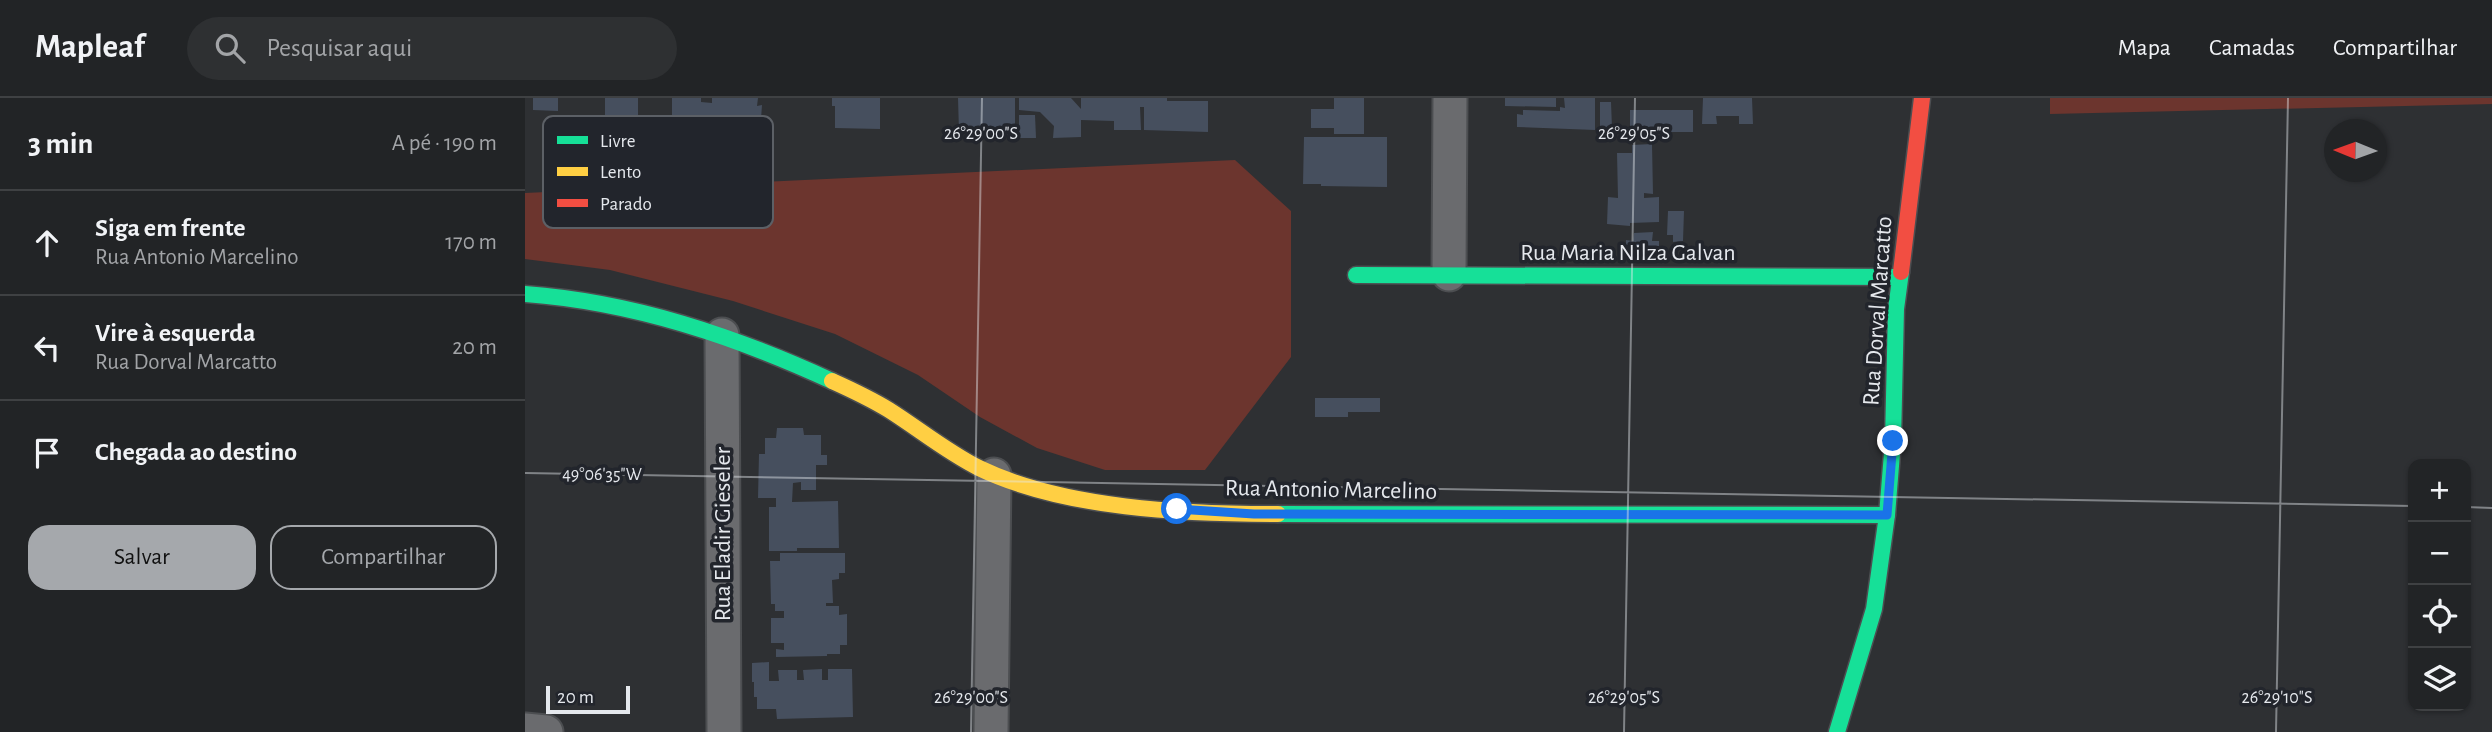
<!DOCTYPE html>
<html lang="pt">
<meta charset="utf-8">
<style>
body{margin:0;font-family:"Alegreya Sans",sans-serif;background:#2e3032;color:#f1f3f6}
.controls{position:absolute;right:21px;bottom:21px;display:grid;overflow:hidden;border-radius:14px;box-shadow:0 2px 5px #0004}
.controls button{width:63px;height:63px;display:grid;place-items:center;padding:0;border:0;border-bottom:2px solid #3f4143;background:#222426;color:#f1f3f6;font:35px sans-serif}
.compass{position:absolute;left:1799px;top:21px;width:63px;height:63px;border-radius:50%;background:#222426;box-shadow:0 2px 5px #0004;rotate:271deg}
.scale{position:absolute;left:21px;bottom:18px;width:84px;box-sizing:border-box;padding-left:7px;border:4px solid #e5e8ed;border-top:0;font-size:19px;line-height:24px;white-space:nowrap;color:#e5e8ed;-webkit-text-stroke:5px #22252c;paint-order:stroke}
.stop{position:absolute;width:21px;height:21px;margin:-16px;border:5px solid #1a73e8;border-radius:50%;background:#fff}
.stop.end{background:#1a73e8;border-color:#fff;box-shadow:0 2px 7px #0008}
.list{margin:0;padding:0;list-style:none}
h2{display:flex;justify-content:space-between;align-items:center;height:91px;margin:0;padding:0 28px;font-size:30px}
h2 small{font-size:23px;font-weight:400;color:#a2a4a7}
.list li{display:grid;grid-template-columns:46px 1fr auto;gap:21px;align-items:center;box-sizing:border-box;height:105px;padding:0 28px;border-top:2px solid #3f4143}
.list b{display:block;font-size:26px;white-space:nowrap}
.list p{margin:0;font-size:23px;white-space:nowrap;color:#a2a4a7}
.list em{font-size:23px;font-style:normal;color:#a2a4a7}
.actions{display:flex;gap:14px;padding:21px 28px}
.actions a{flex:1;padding:16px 0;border:2px solid #a5a8ac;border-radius:21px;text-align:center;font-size:24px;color:#a5a8ac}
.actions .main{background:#a5a8ac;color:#111}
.icon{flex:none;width:38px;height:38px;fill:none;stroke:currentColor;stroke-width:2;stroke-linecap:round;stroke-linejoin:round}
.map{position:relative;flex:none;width:1967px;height:634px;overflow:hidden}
header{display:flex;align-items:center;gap:42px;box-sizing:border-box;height:98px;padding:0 35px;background:#222426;border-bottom:2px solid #3f4143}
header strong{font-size:33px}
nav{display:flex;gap:38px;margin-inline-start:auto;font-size:24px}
.search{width:490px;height:63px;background:#2e3032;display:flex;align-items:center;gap:18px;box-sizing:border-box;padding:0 24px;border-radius:38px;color:#a2a4a7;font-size:26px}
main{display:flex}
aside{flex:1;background:#222426}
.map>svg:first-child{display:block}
.green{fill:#6c352e}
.building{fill:#464f5e}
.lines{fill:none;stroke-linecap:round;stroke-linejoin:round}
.street-casing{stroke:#4c4e51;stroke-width:37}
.fast-casing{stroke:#4c4e51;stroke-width:19}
.slow-casing{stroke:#4c4e51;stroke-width:19}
.jam-casing{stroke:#4c4e51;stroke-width:19}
.street{stroke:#6a6b6e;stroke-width:33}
.fast{stroke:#16e098;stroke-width:16}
.slow{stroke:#ffcf43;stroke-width:16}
.jam{stroke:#f24e42;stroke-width:16}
.route{stroke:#1a73e8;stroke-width:9}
.ticks{fill:none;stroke:#e5e8ed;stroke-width:2;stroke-opacity:0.45}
.labels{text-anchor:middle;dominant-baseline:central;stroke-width:7;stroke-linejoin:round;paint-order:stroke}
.street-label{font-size:24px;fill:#e5e8ed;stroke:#22252c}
.key{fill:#22252c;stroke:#5c6066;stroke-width:2}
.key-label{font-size:19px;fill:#e5e8ed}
.ticks-label{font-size:18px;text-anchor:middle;fill:#e5e8ed;stroke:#22252c;stroke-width:7;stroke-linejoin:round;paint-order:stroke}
</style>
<header>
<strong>Mapleaf</strong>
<div class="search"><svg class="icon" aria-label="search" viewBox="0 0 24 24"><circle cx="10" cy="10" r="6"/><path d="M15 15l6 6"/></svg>Pesquisar aqui</div>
<nav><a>Mapa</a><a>Camadas</a><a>Compartilhar</a></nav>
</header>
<main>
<aside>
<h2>3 min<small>A pé · 190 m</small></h2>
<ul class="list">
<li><svg class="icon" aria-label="ahead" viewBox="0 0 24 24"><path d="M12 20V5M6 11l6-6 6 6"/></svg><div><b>Siga em frente</b><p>Rua Antonio Marcelino</p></div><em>170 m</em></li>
<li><svg class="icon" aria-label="left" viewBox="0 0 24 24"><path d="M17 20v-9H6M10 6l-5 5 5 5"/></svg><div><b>Vire à esquerda</b><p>Rua Dorval Marcatto</p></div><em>20 m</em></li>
<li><svg class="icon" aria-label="arrive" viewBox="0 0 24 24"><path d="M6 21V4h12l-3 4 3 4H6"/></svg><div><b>Chegada ao destino</b></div></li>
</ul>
<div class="actions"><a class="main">Salvar</a><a>Compartilhar</a></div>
</aside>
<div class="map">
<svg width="1967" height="634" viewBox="0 0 1967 634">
<rect width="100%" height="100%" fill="#2e3033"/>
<g class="green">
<polygon points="1525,0 1967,0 1967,6 1525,16"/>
<polygon points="710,62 766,113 766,259 680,372 580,372 512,350 455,319 393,277 310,236 208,203 85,172 0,161 0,95"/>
</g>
<g class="building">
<polygon points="8,0 33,0 33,13 8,12"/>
<polygon points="80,0 113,0 113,41 99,41 100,25 80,25"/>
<polygon points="147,0 176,0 176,4 187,5 187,0 233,0 232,8 237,7 235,35 220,43 176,44 176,40 147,39"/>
<polygon points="307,0 355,0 355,31 310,30 310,8 307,8"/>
<polygon points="433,0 490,0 490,34 472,34 472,39 452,39 452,34 434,34"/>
<polygon points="494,0 546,0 556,11 556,0 642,0 642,3 683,3 683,34 619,32 619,9 615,9 616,32 589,32 589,23 556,22 556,39 528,40 529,28 515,14 494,12"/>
<polygon points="809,0 839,0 839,36 809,36 809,30 786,30 786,11 809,11"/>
<polygon points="980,0 1031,0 1031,9 980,8"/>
<polygon points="1039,0 1070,0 1070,32 992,29 992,16 998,17 998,12 1035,13 1035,9 1040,10"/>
<polygon points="1178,0 1227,0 1228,26 1214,26 1214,18 1191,18 1192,26 1177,26"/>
<polygon points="1075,4 1086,4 1087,30 1075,29"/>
<rect x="1105" y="12" width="63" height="22"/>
<polygon points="494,17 510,17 511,40 494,40"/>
<polygon points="779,39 862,39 862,89 796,88 796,86 778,86"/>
<polygon points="1127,46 1128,96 1119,95 1119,100 1134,99 1134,124 1105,125 1105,128 1082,126 1083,99 1093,100 1092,55 1107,55 1107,47"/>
<polygon points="1143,113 1159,113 1158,143 1148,144 1148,137 1142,137"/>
<polygon points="1128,134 1127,143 1134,143 1134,148 1101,148 1101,142 1108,143 1109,135"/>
<polygon points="790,300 855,300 855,314 823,314 823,319 790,319"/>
<polygon points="252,330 278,330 279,337 296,337 296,357 302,357 302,367 291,367 291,392 276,392 276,384 268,385 267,404 313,403 314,450 272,450 272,453 244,453 244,409 251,409 251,400 233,400 234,356 240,356 240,340 251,340"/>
<polygon points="255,455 320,455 320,475 314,475 314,481 307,482 308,505 301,505 301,508 314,508 314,517 322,516 322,547 315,547 315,556 302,556 302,558 251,559 251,551 259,552 259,545 246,545 246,520 259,520 259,513 250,513 250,506 246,506 245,463 255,463"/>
<polygon points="244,564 244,583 254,583 253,572 272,572 272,582 279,582 278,572 297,571 297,582 303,582 303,571 327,571 328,619 252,621 251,611 232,611 232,599 229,599 229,584 227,584 227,565"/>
</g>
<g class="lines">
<g class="street-casing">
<g id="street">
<polyline points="924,176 925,0"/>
<polyline points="197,237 199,634"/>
<polyline points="0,632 21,634"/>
<polyline points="466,634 469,377"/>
</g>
</g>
<g class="fast-casing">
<g id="fast">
<polyline points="831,177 1374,179"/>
<path d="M0,196C108,204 209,238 307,283"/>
<polyline points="753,416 1362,417"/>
<polyline points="1312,634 1349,511 1362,417 1368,343 1371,211 1376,174"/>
</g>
</g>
<g class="slow-casing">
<path id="slow" d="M307,283C327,292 346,301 364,312C394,331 422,354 454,370C539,411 660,416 753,416"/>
</g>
<g class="jam-casing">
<polyline id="jam" points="1376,174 1397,0"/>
</g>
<use href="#street" class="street"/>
<use href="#fast" class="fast"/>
<use href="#slow" class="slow"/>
<use href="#jam" class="jam"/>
</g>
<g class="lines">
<polyline class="route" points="652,411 729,416 1362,417 1368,343"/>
</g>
<path class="ticks" d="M0,375L1888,408M1941,409L1967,410M446,634L457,0M1099,634L1110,0M1751,634L1763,0"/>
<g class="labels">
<g class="street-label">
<text x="1103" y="155">Rua Maria Nilza Galvan</text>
<text transform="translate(1353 213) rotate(-86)">Rua Dorval Marcatto</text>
<text transform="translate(806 392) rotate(1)">Rua Antonio Marcelino</text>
<text transform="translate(198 436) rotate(-90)">Rua Eladir Gieseler</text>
</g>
</g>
<rect x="18" y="18" width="230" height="112" rx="10" class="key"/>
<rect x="32" y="38" width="31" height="8" fill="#16e098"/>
<rect x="32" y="69" width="31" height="9" fill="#ffcf43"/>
<rect x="32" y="101" width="31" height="8" fill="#f24e42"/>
<g class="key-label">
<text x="75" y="49">Livre</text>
<text x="75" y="80">Lento</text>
<text x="75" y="112">Parado</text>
</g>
<g class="ticks-label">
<text x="456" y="41">26°29'00"S</text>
<text x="1109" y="41">26°29'05"S</text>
<text x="77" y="382">49°06'35"W</text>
<text x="446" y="605">26°29'00"S</text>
<text x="1099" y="605">26°29'05"S</text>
<text x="1752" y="605">26°29'10"S</text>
</g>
</svg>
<div class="controls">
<button>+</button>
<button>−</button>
<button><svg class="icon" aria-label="locate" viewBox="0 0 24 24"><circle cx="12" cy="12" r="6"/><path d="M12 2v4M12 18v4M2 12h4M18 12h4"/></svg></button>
<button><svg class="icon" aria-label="layers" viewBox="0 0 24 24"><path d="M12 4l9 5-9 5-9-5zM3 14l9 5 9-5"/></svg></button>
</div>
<svg class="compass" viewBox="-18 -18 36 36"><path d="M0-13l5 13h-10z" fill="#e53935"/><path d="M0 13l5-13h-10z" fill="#a2a4a7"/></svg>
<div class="scale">20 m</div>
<div class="stop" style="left:652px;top:411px"></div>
<div class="stop end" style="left:1368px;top:343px"></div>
</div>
</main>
